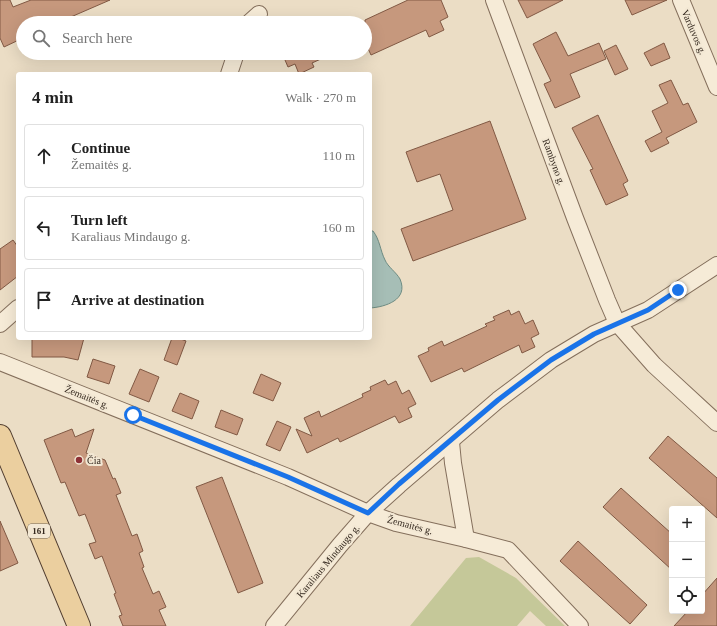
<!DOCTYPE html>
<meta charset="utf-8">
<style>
body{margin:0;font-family:"Times New Roman",serif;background:#f6f6f6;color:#222}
.controls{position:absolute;right:12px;bottom:12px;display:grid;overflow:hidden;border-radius:4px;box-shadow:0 4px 16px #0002}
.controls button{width:36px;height:36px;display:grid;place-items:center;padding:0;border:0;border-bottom:1px solid #e0e0e0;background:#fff;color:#222;font:20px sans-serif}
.stop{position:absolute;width:12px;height:12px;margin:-9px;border:3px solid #1a73e8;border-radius:50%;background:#fff}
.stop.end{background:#1a73e8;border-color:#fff;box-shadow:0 1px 4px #0008}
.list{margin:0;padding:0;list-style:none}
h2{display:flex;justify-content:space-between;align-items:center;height:52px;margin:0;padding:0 16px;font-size:17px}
h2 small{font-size:13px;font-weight:400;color:#767676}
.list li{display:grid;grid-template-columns:26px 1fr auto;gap:12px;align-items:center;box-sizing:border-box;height:64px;margin:0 8px 8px;padding:0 8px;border:1px solid #e0e0e0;border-radius:4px}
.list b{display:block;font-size:15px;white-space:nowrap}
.list p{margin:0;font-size:13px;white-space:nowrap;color:#767676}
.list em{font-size:13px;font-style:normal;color:#767676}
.icon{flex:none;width:22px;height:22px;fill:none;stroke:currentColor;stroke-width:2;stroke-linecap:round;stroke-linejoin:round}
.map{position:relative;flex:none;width:717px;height:626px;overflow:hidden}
.search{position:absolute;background:#fff;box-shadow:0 4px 16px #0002;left:16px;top:16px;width:356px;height:44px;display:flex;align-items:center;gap:10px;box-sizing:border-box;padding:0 14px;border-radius:22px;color:#767676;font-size:15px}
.panel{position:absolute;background:#fff;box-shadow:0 4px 16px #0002;left:16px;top:72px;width:356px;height:268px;border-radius:4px}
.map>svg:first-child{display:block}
.green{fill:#c5c899}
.water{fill:#a6beb6;stroke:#6e8c83}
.building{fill:#c6987d;stroke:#815944}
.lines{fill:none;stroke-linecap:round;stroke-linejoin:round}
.street-casing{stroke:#846f5c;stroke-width:18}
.primary-casing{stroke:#523e30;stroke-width:24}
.street{stroke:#f6ebd7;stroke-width:16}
.primary{stroke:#ebcf9f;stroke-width:22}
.route{stroke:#1a73e8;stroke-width:5}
.poi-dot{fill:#8e3136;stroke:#f3e8d4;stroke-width:1.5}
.labels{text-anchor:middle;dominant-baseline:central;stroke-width:4;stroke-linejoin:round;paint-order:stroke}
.shield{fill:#f3e8d4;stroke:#6e6255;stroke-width:1}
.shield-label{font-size:9px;font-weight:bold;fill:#35291f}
.street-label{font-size:10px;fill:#35291f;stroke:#f3e8d4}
.poi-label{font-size:10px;fill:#35291f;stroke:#f3e8d4;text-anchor:start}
</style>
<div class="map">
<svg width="717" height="626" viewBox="0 0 717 626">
<rect width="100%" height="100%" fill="#ebddc5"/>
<polygon class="green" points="479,557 516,578 565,626 546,626 530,611 517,626 410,626 466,558"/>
<path class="water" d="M370,231H373C380,240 380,250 385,260C388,267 396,272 400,279C409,300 385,307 370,308Z"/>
<g class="building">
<polygon points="0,0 10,0 13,7 31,0 110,0 57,23 23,23 23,38 4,47 0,38"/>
<polygon points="408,0 441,0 448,17 440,21 444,30 429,37 426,30 371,55 365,42 365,20"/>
<polygon points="518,0 563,0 527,18"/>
<polygon points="625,0 667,0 632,15"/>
<polygon points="556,32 568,56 599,43 606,59 570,74 580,97 555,108 544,84 551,81 533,44"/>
<polygon points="664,43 670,58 651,66 644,53"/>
<polygon points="616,45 628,69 615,75 604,51"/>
<polygon points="282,53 334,53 312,63 314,67 299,74 295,64 288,67"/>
<polygon points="671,80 683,105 688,103 697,122 666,138 669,143 651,152 645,141 662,132 652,111 668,103 659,85"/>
<polygon points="598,115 628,181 623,184 628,195 606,205 590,170 593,169 572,128"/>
<polygon points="490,121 526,219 413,261 401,229 453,210 440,174 417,182 406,152"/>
<polygon points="13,240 18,247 18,276 0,290 0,249"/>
<polygon points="509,310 511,315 519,311 525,324 533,320 539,334 531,338 535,347 522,353 519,345 464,372 462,368 431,382 418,356 429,351 428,348 442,341 444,346 487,326 485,324 495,320 493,317"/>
<polygon points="32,338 84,338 78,360 64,357 32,357"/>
<polygon points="172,338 178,338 186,341 177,365 164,360"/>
<polygon points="93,359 115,366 109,384 87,377"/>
<polygon points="140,369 159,377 149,402 129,394"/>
<polygon points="261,374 281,383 273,401 253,393"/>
<polygon points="385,380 388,385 396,381 402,394 409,390 416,404 408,408 412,417 399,423 395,416 340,442 338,438 307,453 296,429 312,436 304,418 319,411 321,417 363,397 362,394 371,390 370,387"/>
<polygon points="180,393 199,401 192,419 172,411"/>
<polygon points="221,410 243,419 237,435 215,427"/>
<polygon points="277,421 291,427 280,451 266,445"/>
<polygon points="72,429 75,437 94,429 86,453 105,460 113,479 115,478 121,493 116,495 132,536 137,534 143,551 139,553 144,567 142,568 153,594 159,591 166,607 159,610 166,626 123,626 119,616 122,615 114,594 116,593 102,556 95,559 89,544 96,542 85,514 79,516 65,482 61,483 44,440"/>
<polygon points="668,436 717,478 717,518 649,458"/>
<polygon points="222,477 263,583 238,593 196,487"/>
<polygon points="621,488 672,534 672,570 603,507"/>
<polygon points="0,521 18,563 0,571"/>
<polygon points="578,541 647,605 630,624 560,561"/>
<polygon points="717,578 717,626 674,626 688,611 702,611 702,595"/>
</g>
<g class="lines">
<g class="street-casing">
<g id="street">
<polyline points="494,0 575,218 607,300 617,323 654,365 717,423"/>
<polyline points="681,0 717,87"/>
<polyline points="249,23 259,14"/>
<polyline points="229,74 236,53"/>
<polyline points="0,324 18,308"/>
<polyline points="0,362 288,477 368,513 396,523 466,539 508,550 580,626"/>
<polyline points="451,442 453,463 466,539"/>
<polyline points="274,626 340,545 368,513 399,485 498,400 551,360 594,334 648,310 717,265"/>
</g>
</g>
<g class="primary-casing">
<polyline id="primary" points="0,436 79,626"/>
</g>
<use href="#street" class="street"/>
<use href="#primary" class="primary"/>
</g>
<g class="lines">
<polyline class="route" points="133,415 288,477 368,513 399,484 498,400 551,360 594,334 648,310 678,290"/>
</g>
<circle class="poi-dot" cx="79" cy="460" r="4"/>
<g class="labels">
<rect class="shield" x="28" y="524" width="22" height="14" rx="3"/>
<g class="shield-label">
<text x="39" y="531">161</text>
</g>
<g class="street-label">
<text transform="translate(694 32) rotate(67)">Varduvos g.</text>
<text transform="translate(554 162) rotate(70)">Rambyno g.</text>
<text transform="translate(87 397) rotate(22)">Žemaitės g.</text>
<text transform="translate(410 525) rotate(15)">Žemaitės g.</text>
<text transform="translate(328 561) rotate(-50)">Karaliaus Mindaugo g.</text>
</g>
<g class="poi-label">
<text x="87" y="460">Čia</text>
</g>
</g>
</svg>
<div class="controls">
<button>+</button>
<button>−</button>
<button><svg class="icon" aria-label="locate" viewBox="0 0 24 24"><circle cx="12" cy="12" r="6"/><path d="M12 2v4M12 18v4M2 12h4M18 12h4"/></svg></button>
</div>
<div class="stop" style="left:133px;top:415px"></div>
<div class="stop end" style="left:678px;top:290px"></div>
<div class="search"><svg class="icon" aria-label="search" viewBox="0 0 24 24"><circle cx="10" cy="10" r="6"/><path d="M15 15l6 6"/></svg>Search here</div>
<section class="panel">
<h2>4 min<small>Walk · 270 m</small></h2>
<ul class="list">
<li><svg class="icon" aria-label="ahead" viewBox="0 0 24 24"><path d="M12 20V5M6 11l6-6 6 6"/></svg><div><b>Continue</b><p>Žemaitės g.</p></div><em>110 m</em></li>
<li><svg class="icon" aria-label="left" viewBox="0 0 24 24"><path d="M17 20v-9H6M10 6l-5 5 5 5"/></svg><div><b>Turn left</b><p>Karaliaus Mindaugo g.</p></div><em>160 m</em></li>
<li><svg class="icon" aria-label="arrive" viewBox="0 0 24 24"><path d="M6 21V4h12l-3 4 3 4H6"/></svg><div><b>Arrive at destination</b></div></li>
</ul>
</section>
</div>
